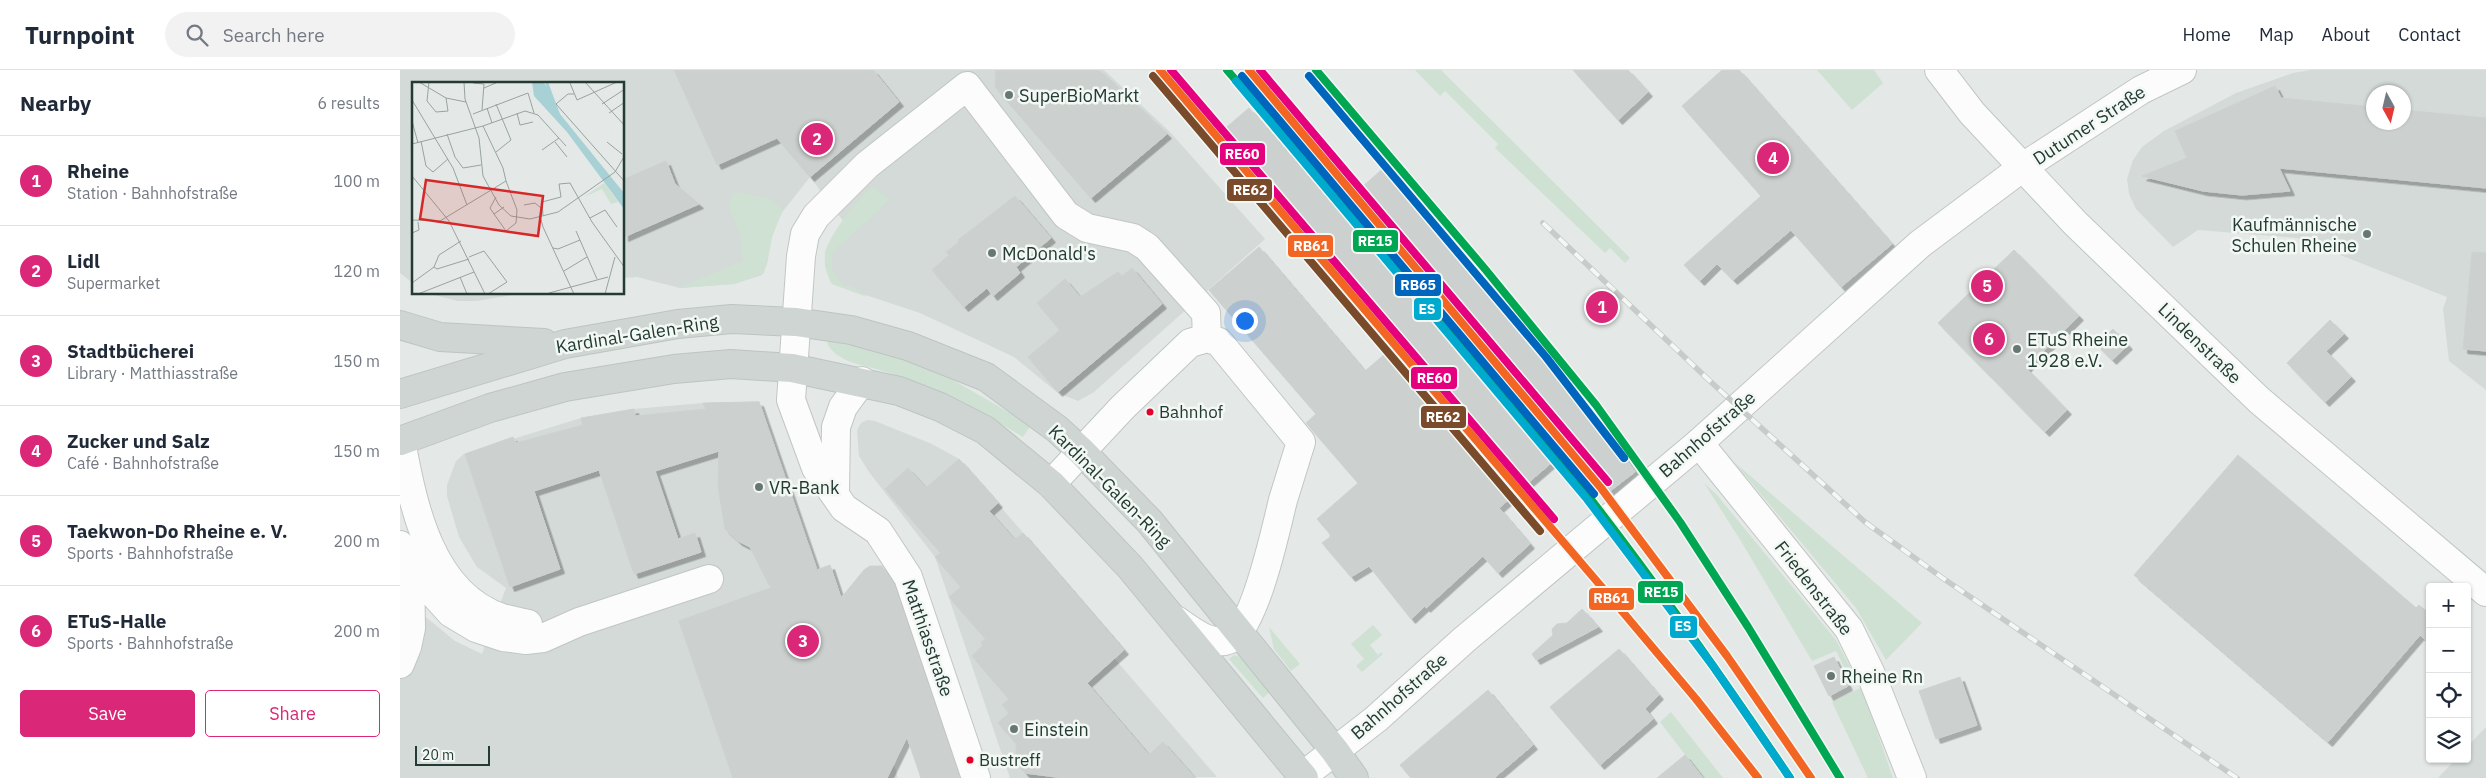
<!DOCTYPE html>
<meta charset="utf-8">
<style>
body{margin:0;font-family:"IBM Plex Sans",sans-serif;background:#f2f2f3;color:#1f2937}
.controls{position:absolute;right:15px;bottom:15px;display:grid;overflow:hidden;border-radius:5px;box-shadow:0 1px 4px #0004}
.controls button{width:45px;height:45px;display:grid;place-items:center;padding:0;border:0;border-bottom:1px solid #e0e1e3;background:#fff;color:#1f2937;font:25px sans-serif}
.compass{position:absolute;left:1966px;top:15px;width:45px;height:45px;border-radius:50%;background:#fff;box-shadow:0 1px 4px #0004;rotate:172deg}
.scale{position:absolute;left:15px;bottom:12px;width:75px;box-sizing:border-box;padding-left:5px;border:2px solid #233b34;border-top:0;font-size:14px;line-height:18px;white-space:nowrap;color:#233b34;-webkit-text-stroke:4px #f3f8f5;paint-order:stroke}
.you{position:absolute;left:844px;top:250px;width:18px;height:18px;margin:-12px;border:4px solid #fff;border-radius:50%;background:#1a73e8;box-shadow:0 0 0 8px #1a73e833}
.badge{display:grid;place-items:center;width:32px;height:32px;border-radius:50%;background:#db2777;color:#fff;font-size:16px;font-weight:700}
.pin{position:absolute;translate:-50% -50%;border:2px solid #fff;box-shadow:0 1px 5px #0006}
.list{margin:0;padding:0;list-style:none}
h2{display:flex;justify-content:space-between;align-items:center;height:65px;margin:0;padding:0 20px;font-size:21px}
h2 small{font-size:16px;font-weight:400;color:#747a83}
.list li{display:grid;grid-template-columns:32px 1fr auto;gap:15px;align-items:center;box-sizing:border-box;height:90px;padding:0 20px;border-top:1px solid #e0e1e3}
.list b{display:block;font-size:19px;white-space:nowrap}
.list p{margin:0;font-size:16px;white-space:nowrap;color:#747a83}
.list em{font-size:16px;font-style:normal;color:#747a83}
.actions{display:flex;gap:10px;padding:15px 20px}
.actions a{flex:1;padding:11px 0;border:1px solid #db2777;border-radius:5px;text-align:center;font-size:18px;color:#db2777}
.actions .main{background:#db2777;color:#fff}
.icon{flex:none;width:28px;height:28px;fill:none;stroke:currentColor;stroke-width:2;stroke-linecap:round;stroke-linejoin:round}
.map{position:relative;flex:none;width:2086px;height:708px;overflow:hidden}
header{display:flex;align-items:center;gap:30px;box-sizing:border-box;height:70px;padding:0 25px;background:#fff;border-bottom:1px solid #e0e1e3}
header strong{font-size:24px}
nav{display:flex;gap:28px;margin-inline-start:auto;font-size:18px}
.search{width:350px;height:45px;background:#f2f2f3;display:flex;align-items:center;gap:12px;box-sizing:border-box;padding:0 18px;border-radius:28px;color:#747a83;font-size:19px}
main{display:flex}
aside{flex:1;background:#fff}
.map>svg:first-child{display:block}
.built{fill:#d3dad7;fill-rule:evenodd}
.green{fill:#cfe1d3}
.building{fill:#ccd0ce;stroke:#cdd2d0;filter:url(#shadow)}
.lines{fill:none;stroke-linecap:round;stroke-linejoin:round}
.minor-casing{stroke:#c1c6c4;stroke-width:30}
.primary-casing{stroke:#bdc5c2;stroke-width:30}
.minor{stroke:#fbfcfb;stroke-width:28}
.primary{stroke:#ced5d3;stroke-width:28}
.rail-casing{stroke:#c7cbc9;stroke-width:5.5}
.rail{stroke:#f3f8f5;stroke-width:4;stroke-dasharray:11;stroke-linecap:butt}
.rail-1-casing{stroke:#f3f8f5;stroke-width:11}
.rail-2-casing{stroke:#f3f8f5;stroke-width:11}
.rail-3-casing{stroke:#f3f8f5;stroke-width:11}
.rail-4-casing{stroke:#f3f8f5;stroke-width:11}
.rail-5-casing{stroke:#f3f8f5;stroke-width:11}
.rail-6-casing{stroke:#f3f8f5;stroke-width:11}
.rail-1{stroke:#f26522;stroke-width:8}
.rail-2{stroke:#00a651;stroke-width:8}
.rail-3{stroke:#7a4b2a;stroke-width:8}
.rail-4{stroke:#e5007d;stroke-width:8}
.rail-5{stroke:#0065bd;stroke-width:8}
.rail-6{stroke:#00a9ce;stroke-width:8}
.poi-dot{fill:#677873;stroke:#f3f8f5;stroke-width:2}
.bus-dot{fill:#e4002b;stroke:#f3f8f5;stroke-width:2}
.labels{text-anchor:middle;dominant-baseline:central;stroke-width:5;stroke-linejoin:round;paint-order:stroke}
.bus-label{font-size:17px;fill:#233b34;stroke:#f3f8f5;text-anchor:start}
.poi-label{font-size:18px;fill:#233b34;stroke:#f3f8f5;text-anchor:start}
.street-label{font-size:18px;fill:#233b34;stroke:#f3f8f5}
.inset-road{fill:none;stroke:#97a39f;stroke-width:1}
.view{fill:#d62828;fill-opacity:0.15;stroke:#d62828;stroke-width:2.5}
.inset-edge{fill:none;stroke:#233b34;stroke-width:2.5}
.line-badge{stroke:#f3f8f5;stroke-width:2}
.badge-label{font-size:14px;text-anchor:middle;font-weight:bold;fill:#fff}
</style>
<header>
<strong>Turnpoint</strong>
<div class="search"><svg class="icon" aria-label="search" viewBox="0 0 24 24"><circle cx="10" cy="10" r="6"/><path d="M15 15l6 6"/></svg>Search here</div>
<nav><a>Home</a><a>Map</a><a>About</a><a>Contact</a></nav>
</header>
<main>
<aside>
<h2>Nearby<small>6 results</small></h2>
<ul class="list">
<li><span class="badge">1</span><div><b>Rheine</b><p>Station · Bahnhofstraße</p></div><em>100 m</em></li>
<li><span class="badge">2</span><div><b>Lidl</b><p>Supermarket</p></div><em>120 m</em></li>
<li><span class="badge">3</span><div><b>Stadtbücherei</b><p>Library · Matthiasstraße</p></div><em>150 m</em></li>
<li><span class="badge">4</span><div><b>Zucker und Salz</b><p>Café · Bahnhofstraße</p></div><em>150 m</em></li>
<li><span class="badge">5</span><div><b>Taekwon-Do Rheine e. V.</b><p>Sports · Bahnhofstraße</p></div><em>200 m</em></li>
<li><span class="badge">6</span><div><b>ETuS-Halle</b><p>Sports · Bahnhofstraße</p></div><em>200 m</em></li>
</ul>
<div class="actions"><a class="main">Save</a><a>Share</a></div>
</aside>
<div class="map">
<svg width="2086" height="708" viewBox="0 0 2086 708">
<defs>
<filter id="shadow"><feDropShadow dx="4.5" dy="4.5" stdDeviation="0" flood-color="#0004"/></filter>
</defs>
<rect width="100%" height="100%" fill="#e4e9e7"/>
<g class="built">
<polygon points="0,0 704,0 770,62 865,169 694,322 678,331 658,323 614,287 520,243 432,214 425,196 425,182 443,151 410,107 380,145 372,167 367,194 362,205 334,214 280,218 237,207 224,208 224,14 14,14 14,214 0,203"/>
<path d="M1911,0H2086V320L2049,291L2043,239L2047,227L1897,168L1798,160L1773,177L1736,139L1729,124L1727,109L1733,90L1742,77L1764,61L1836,23L1893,3ZM1974,22H2004V52H1974Z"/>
<polygon points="30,224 119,224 76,231 58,231"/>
<polygon points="359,331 417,499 430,495 498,708 0,708 0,526 55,571 82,584 106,518 77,497 59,467 47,426 47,415 56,391 64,384 181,348 234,339 303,333"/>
<polygon points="467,350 475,351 532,374 559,389 725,580 715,589 817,707 610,708 535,487 469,402 459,386 457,360 461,353"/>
<polygon points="2086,657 2086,708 2038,708 2056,689 2067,689 2067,677"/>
</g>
<g class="green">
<polygon points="1015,0 1041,0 1230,188 1225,193 1210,178 1205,183 1095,78 1098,74 1045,21 1040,26"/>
<polygon points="1417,0 1474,0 1483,13 1452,40"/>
<path d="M471,118H476L490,130L432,183V201L444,216L451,215L467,227L432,214C427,206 424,194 425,184C427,168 458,128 471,118Z"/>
<polygon points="337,122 368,128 383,140 372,167 364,203 334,214 278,218 343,191 340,165 329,137 331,127"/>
<path d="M431,269L470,278L532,298L631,355L623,367C577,339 528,314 476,299C458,294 436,291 427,273Z"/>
<polygon points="1334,392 1522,553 1486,590 1456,538"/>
<polygon points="1304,413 1317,425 1436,570 1458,612 1453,615 1436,581 1412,591 1339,468"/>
<polygon points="973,555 982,565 970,575 978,585 981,582 983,584 962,602 956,596 964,589 951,574"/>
<polygon points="869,557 900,594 891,601 874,579"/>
<polygon points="834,585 846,589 871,621 863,628 829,589"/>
<polygon points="1460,618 1463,621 1493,708 1468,708 1432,632"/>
<polygon points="1271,642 1323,708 1303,708 1260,652"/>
</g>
<g class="building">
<polygon points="274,0 473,0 499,32 410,107 377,68 317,95"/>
<polygon points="596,0 699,0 767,64 691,128 595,17"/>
<polygon points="1173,0 1228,0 1248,22 1218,50"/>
<polygon points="1322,0 1339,0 1492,174 1441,217 1391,160 1333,210 1317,194 1300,211 1284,195 1361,126 1282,36"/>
<polygon points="1875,16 1881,28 1974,37 1974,52 2004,52 2004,40 2086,48 2086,118 1879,98 1890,121 1842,125 1803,121 1742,106 1787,88 1775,61"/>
<polygon points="849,38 936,140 987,95 1190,337 1235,402 1210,421 1172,375 1099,438 1130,474 1098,503 1083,486 1026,538 1025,536 1011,549 969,496 951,507 922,473 930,467 930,464 917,449 958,413 906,353 916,344 809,220 859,177 965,301 999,272 821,62"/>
<polygon points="266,91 275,114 299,134 224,167 224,109"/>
<polygon points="615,126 651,168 616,197 620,203 593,226 587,218 564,237 532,200 549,185 546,182 559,172 558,170"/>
<polygon points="1614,180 1679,246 1626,298 1667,340 1645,362 1538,253"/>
<polygon points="2072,182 2086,183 2086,281 2063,279"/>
<polygon points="732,198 762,234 658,322 628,287 660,260 637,233 665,209 680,227 718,202 722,206"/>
<polygon points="1930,250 1944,264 1926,281 1951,307 1925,332 1887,293"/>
<polygon points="1713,259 1728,275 1712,290 1697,275"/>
<polygon points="359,332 417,500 430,495 441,528 464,500 470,496 482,496 494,514 560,708 521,708 507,667 487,708 333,708 279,551 373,517 369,515 350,477 338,471 325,459 318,416 319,381 255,401 278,469 295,463 301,482 234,504 199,400 134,421 160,499 110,517 65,384 113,367 116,373 183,355 181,348 234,339 235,346 306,339 303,333"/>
<polygon points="1838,385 2016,538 2019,535 2030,544 2030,574 2020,565 1928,672 1734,505"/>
<polygon points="559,389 598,433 589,441 615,470 623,463 724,580 687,613 749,685 763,672 795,708 664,708 625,703 617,693 616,673 598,653 609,643 602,635 609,629 572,586 583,575 581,572 586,569 549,527 561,517 535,487 541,483 485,419 508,398 526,418"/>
<polygon points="1182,539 1198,557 1136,590 1132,584 1153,565 1152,559 1157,554 1167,553"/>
<polygon points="1219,579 1259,625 1245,639 1253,649 1200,695 1150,637"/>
<polygon points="1434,587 1448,616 1429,626 1414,596"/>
<polygon points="1560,607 1577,655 1536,669 1519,621"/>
<polygon points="1088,620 1133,675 1094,708 1011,708 1000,695"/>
<polygon points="1285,685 1303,708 1257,708"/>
</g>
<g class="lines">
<g class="minor-casing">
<g id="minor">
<polyline points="1539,0 1572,43 1675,153 1859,330 2086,522"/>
<path d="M1,371C13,435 30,524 102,548C110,550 119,552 128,554"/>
<polyline points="1299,373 1449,559 1470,602 1512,708"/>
<path d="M651,414L723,337L790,273L807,268L819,272L901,372C895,391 889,411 883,430C876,458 855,560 828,570C810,577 790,559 776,550"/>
<polyline points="435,422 436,357 443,337 462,311"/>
<polyline points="0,475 10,498 11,558 7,577 0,594"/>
<polyline points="10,498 51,543 76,558 103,567 126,570 143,568 179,552 309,509"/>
<polyline points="576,708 508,507 478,461 444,438 416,398 391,330 401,186 405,164 416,146 467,95 567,16 666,145 687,158 733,168 747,177 806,243 807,268"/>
<polyline points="900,708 976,649 1065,569 1299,373 1520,174 1623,97 1741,20 1782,0"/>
</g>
</g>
<g class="primary-casing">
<g id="primary">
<polyline points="0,255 40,267 144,273"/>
<polyline points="0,324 165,274 278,254 332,249 396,252 451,260 508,276 586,307 657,359 681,381 750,452 935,681 954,708"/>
<polyline points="0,371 90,338 165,317 274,299 331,294 392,298 499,321 540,337 585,360 651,414 730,497 904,708"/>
</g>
</g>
<use href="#minor" class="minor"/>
<use href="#primary" class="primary"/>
<g class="rail-casing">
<polyline id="rail" points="1143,153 1312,313 1465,452 1544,509 1837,708"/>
</g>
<use href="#rail" class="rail"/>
<g class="rail-1-casing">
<g id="rail-1">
<polyline points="760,0 1200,515 1296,629 1358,708"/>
<polyline points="849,0 1201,418 1327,586 1411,708"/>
</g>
</g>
<g class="rail-2-casing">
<g id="rail-2">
<path d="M827,0C949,141 1073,280 1189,427C1260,518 1326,613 1390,708"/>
<polyline points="916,0 1085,199 1196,335 1280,452 1348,557 1440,708"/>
</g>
</g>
<g class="rail-3-casing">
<polyline id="rail-3" points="753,6 1140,461"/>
</g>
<g class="rail-4-casing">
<g id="rail-4">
<polyline points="771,0 1154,449"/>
<polyline points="860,0 1208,412"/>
</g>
</g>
<g class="rail-5-casing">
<g id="rail-5">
<polyline points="842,6 1194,424"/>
<polyline points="909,6 1146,287 1224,388"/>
</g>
</g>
<g class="rail-6-casing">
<polyline id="rail-6" points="836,11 1187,429 1313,596 1390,708"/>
</g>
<use href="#rail-1" class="rail-1"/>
<use href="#rail-2" class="rail-2"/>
<use href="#rail-3" class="rail-3"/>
<use href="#rail-4" class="rail-4"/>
<use href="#rail-5" class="rail-5"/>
<use href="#rail-6" class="rail-6"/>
</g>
<g class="poi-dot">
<circle cx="609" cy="25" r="5"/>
<circle cx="1967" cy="164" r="5"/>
<circle cx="592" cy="183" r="5"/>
<circle cx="1617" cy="279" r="5"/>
<circle cx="359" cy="417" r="5"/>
<circle cx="1431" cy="606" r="5"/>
<circle cx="614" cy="659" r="5"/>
</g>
<g class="bus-dot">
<circle cx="750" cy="342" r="4.5"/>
<circle cx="570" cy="690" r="4.5"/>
</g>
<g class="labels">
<g class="bus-label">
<text x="759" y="342">Bahnhof</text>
<text x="579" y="690">Bustreff</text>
</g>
<g class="poi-label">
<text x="619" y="25">SuperBioMarkt</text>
<text x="1957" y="154" text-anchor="end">Kaufmännische<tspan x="1957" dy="21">Schulen Rheine</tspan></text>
<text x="602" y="183">McDonald's</text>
<text x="1627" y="269">ETuS Rheine<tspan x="1627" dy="21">1928 e.V.</tspan></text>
<text x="369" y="417">VR-Bank</text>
<text x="1441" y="606">Rheine Rn</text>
<text x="624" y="659">Einstein</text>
</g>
<g class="street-label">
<text transform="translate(1689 55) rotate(-33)">Dutumer Straße</text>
<text transform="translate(237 264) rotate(-9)">Kardinal-Galen-Ring</text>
<text transform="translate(1800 273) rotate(44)">Lindenstraße</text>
<text transform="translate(1307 364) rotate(-41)">Bahnhofstraße</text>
<text transform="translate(710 416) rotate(45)">Kardinal-Galen-Ring</text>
<text transform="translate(1414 518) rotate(52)">Friedenstraße</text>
<text transform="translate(528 568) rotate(71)">Matthiasstraße</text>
<text transform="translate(999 626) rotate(-41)">Bahnhofstraße</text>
</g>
</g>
<g transform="translate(12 12)">
<rect width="212" height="212" fill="#e4e9e7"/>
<path d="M192,101L206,120L199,122L190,107L172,115Z" fill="#cfe1d3"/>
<path d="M120,0H131L135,4L133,0H136L148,32L212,111V127L155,50L122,14Z" fill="#a8d1d5"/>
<path class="inset-road" d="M7,0L34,16L54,20M17,0L15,19L24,30L36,29L34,16M52,0L53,17L67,56L71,94L87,123L99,134L118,137L146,130L203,90L213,73M173,0L213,44M61,1L72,2L70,28M158,1L165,18L205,0M72,6L86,0M162,12H156L144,22L213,100M0,18L41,86L55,123M84,22L99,58L84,70M190,22L213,7M75,26L80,41M105,31L108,43L121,40M197,31L213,20M61,32L116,11L122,31M0,39L6,61M71,44L91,86L94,99M35,52L43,75L51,86L69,83M9,59L14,84L21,90L36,77M143,60L155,75M195,60L210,72M0,62L71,44L113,29L126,33L154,64M130,68L147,56M0,94L37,139L73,212M84,115L78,126L82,132L92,125M112,123L123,121L129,126M82,132L94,149L104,141L105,128L94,99M131,133L130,120L149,115L147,102L158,101L180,140L213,186M128,134L131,145L162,212M178,136L193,128L205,145M0,138L28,139L94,99M164,149L185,197M0,151L7,148L6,140M141,166L146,167L168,158M57,175L72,169L95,200L76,212M22,185L27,173L49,159M152,189L175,175M48,195L55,212M0,201L22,185L25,187L57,177M137,211L196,195M6,212L62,190M193,212L203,175"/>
<path class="view" d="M14,98L131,114L126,154L8,137Z"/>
<rect width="212" height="212" class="inset-edge"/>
</g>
<g class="line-badge">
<rect x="819" y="72" width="47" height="24" rx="5" fill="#e5007d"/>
<rect x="826" y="108" width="47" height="24" rx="5" fill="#7a4b2a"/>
<rect x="952" y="159" width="47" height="24" rx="5" fill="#00a651"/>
<rect x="887" y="164" width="47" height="24" rx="5" fill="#f26522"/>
<rect x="994" y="203" width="48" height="24" rx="5" fill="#0065bd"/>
<rect x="1013" y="227" width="29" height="24" rx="5" fill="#00a9ce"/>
<rect x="1010" y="296" width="48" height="24" rx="5" fill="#e5007d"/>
<rect x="1020" y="335" width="47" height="24" rx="5" fill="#7a4b2a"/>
<rect x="1237" y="510" width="47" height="24" rx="5" fill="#00a651"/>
<rect x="1188" y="517" width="47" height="24" rx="5" fill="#f26522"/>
<rect x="1269" y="545" width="29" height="24" rx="5" fill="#00a9ce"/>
</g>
<g class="badge-label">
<text x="842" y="89">RE60</text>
<text x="850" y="125">RE62</text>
<text x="975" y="176">RE15</text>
<text x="911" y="181">RB61</text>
<text x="1018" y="220">RB65</text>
<text x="1027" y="244">ES</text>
<text x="1034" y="313">RE60</text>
<text x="1043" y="352">RE62</text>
<text x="1261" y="527">RE15</text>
<text x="1211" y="533">RB61</text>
<text x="1283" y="561">ES</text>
</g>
</svg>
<div class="controls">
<button>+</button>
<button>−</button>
<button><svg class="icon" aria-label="locate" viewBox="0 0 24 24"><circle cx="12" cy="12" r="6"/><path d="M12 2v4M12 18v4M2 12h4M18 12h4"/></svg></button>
<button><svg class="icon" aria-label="layers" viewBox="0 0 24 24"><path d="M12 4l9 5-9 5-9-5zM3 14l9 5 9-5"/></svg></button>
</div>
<svg class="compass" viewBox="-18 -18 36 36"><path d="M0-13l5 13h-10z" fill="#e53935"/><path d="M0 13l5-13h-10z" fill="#747a83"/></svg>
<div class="scale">20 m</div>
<div class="you"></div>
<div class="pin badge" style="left:1202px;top:237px">1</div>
<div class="pin badge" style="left:417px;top:69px">2</div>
<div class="pin badge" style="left:403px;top:571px">3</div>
<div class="pin badge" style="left:1373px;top:88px">4</div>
<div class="pin badge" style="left:1587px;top:216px">5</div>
<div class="pin badge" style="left:1589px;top:269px">6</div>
</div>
</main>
